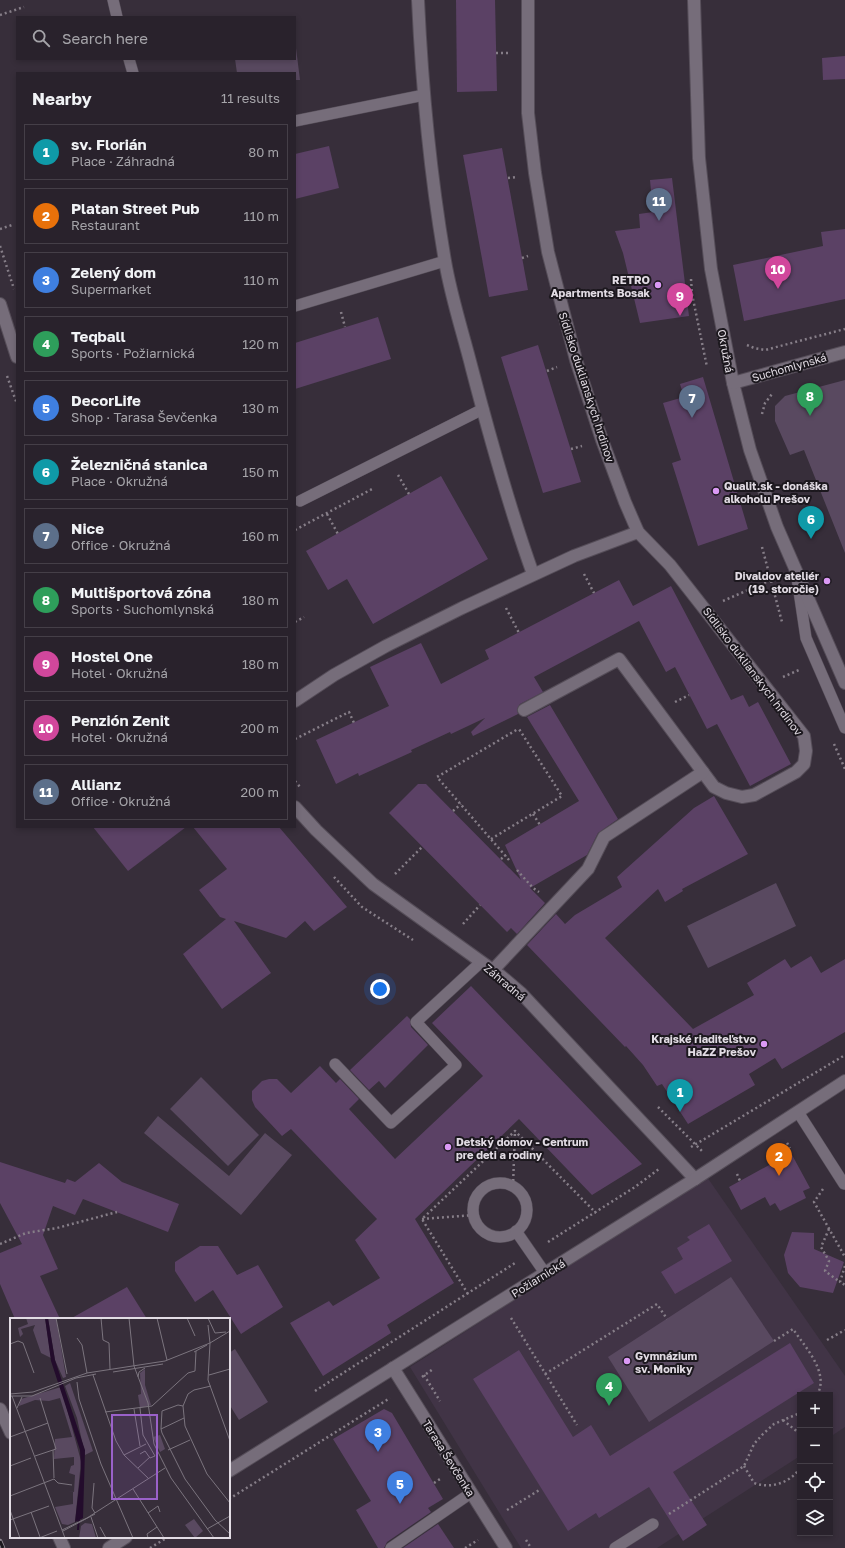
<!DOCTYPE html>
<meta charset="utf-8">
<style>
body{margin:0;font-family:"Golos Text",sans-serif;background:#312a34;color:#f1f3f6}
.controls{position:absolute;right:12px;bottom:12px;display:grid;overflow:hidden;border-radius:0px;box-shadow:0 2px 6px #0003}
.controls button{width:36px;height:36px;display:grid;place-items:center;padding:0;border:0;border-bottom:1px solid #453f48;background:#29222c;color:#f1f3f6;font:20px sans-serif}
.you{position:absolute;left:380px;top:989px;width:14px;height:14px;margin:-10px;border:3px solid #fff;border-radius:50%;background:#1a73e8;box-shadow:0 0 0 6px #1a73e833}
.badge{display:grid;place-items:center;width:26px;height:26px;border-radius:50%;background:#db2777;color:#fff;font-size:13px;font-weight:700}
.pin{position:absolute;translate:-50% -33px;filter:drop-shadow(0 1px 2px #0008)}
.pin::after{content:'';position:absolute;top:21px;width:14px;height:12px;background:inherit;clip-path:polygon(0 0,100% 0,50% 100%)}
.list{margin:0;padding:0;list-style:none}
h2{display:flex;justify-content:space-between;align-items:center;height:52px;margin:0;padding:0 16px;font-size:17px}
h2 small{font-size:13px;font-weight:400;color:#a5a4a9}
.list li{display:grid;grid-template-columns:26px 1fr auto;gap:12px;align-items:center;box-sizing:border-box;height:56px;margin:0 8px 8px;padding:0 8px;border:1px solid #453f48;border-radius:0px}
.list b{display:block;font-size:15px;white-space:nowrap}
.list p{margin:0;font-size:13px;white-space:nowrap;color:#a5a4a9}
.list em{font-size:13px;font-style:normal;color:#a5a4a9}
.icon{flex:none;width:22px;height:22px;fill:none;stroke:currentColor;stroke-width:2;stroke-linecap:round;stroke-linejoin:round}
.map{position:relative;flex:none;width:845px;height:1548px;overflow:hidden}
.search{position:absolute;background:#29222c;box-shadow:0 2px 6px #0003;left:16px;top:16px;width:280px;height:44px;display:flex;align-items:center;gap:10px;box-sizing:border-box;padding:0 14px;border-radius:0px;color:#a5a4a9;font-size:15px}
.panel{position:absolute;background:#29222c;box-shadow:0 2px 6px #0003;left:16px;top:72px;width:280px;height:756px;border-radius:0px}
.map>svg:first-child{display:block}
.built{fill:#413446}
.green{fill:#594960}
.building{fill:#5b4165}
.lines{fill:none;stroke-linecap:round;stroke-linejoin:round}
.lane-casing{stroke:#554d58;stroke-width:12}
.street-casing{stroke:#554d58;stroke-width:14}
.path{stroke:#867e88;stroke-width:2.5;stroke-dasharray:2 3;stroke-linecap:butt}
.lane{stroke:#766d7a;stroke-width:11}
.street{stroke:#766d7a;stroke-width:12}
.rail-casing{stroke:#948c96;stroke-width:4.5}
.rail{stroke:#1c181e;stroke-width:3;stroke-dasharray:9;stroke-linecap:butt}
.poi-dot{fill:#db99f5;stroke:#1c181e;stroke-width:1.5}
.labels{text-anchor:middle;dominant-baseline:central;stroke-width:4;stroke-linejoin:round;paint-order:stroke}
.poi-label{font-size:11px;font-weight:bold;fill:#e2dce4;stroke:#1c181e;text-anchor:end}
.street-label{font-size:11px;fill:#e2dce4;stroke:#1c181e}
.inset-river{fill:none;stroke:#230c2c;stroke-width:2}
.inset-road{fill:none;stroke:#7b747e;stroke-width:1}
.view{fill:#9a61ca;fill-opacity:0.15;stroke:#9a61ca;stroke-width:2}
.inset-edge{fill:none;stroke:#e2dce4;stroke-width:2}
</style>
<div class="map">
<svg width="845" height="1548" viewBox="0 0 845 1548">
<rect width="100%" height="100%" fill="#372e3a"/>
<polygon class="built" points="707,1177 845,1376 845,1427 830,1437 830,1395 800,1395 800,1456 657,1548 521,1548 410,1367"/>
<g class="green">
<polygon points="295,40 300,80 295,80 295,73 237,73 235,59 295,59"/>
<polygon points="845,380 845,553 804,450 790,455 775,421 775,406 785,396"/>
<polygon points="776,883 796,926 708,968 687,926"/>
<polygon points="201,1077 259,1135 228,1166 170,1109"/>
<polygon points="158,1116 229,1176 265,1133 292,1155 241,1215 144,1133"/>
<polygon points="731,1277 774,1341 649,1422 608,1357"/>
<polygon points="235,1349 268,1402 239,1420 229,1404 229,1353"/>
</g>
<g class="building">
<polygon points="456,0 495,0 497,91 457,92"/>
<polygon points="845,56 845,79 823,80 822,58"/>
<polygon points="329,146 339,188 295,199 295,154"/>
<polygon points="502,148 528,290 489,297 463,155"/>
<polygon points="672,178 689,316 640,323 623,253 615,231 640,228 639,214 653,212 650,180"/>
<polygon points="845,229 845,299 744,321 733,265 823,246 821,232"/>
<polygon points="378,317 391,359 295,389 295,343"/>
<polygon points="538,345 581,482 543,493 501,357"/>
<polygon points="703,377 748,529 698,546 672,463 681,460 663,403 684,397 680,384"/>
<polygon points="441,476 488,559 373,624 347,579 328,590 306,551"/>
<polygon points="619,580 633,606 671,586 731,700 743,695 749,707 758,702 791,764 750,786 717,724 707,729 675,667 666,672 639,621 534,677 543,692 520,704 517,709 518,714 473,736 471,732 485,718 451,734 450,732 411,750 412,752 359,776 358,773 336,784 316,740 389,706 370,667 421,643 441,684 489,659 485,650"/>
<polygon points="550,705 618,819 598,833 587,855 530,888 545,903 517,934 511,928 507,932 389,813 418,784 426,784 521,880 505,845 579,801 527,717"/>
<polygon points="714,796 748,854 682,889 683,891 665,902 658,889 605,938 693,1029 754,995 747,983 785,959 791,968 811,956 821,973 845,959 845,1032 782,1069 775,1058 749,1074 755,1085 688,1124 662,1084 657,1086 643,1065 626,1046 625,1047 527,945 556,914 565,924 575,915 622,887 617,877 694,808"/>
<polygon points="93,827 186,827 128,871"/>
<polygon points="193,827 279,827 347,907 314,931 305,921 286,938 234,921 271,973 222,1009 183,954 226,919 220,917 199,890 227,869"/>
<polygon points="471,986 642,1164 592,1195 519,1119 415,1219 454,1283 387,1325 391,1333 323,1376 290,1323 329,1301 333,1306 380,1278 355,1240 377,1219 291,1129 282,1136 255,1107 252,1100 252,1091 262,1081 269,1079 277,1079 291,1093 320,1066 336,1083 340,1079 359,1099 349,1109 395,1159 483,1076 432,1023"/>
<polygon points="407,1016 410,1019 411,1027 428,1045 385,1088 379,1081 369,1090 350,1070"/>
<polygon points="791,1153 810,1188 803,1191 806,1198 780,1211 775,1203 770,1206 765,1197 741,1210 729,1187"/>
<polygon points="0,1162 65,1183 67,1179 75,1182 99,1163 122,1182 179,1204 168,1232 83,1199 75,1215 53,1206 43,1235 58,1269 40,1276 60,1319 15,1319 0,1284 0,1253 22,1244 0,1203"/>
<polygon points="709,1224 732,1261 675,1294 661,1272 683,1259 677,1248 690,1240 687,1237"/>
<polygon points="792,1232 814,1233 814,1249 844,1262 833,1293 800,1287 788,1273 784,1255"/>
<polygon points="200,1246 218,1246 237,1275 258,1265 283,1307 241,1334 213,1290 195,1302 175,1271 175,1262"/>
<polygon points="127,1287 147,1319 70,1319"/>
<polygon points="790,1343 814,1383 673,1472 707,1525 683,1541 649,1487 599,1518 596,1513 568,1531 473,1379 519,1350 573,1437 591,1425 610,1456"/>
<polygon points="384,1409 392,1413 443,1499 428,1508 431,1512 387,1542 384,1548 378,1548 356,1510 371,1501 333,1439"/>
<polygon points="438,1524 454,1548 403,1548"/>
</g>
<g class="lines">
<g class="lane-casing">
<g id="lane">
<polyline points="113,0 117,17"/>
<polyline points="129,59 133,73"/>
<polyline points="295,121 424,95"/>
<polyline points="295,306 445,261"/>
<polyline points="300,501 483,409"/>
<polyline points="797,578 806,638 845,728"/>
<polyline points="335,1064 391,1123 456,1065 416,1022 481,962"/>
<polyline points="798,1112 844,1184"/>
<circle cx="500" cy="1210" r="27"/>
<polyline points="516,1231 545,1273"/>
<polyline points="391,1548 471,1493"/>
<polyline points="615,1548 653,1524"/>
</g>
</g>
<g class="street-casing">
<g id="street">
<path d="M418,0C422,87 430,174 445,261C451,297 463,333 472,369C490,438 509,507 533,574"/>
<polyline points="694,0 699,158 711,269 733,383 750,450 777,527 845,683"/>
<polyline points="0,304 17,357"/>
<polyline points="733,383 845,352"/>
<polyline points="295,701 334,675 386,646 462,608 574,556 638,532"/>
<polyline points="524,710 619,659 714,787 726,793 742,797 754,795 796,772 804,764 806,751 804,736 670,565 638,532 625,502 602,440 576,360 548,252 535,173 528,113 528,0"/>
<polyline points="295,807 316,830 373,884 501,976 521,993 695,1179"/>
<polyline points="493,970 588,869 604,837 703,772"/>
<polyline points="393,1368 506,1548"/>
<polyline points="0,1409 11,1433"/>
<polyline points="229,1471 695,1179 845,1081"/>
<polyline points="59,1537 64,1548"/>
<polyline points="109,1548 126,1537"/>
</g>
</g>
<g class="path">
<polyline points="0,15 24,7"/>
<polyline points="496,53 508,53"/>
<polyline points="508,178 517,177"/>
<polyline points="0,229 12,225"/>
<polyline points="0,246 14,289"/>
<polyline points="522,258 528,256"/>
<polyline points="691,279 692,294 707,367"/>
<polyline points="341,312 345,327"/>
<polyline points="747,345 754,348 765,350 845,329"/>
<polyline points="547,371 557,367"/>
<polyline points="7,376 17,404"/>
<polyline points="762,414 765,403 772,394"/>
<polyline points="571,449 582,446"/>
<polyline points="398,475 409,494"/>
<polyline points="327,514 338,534"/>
<polyline points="295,530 374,488"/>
<polyline points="762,547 782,622"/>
<polyline points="584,574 594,593"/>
<polyline points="723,601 771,580"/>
<polyline points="506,608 519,633"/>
<polyline points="295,622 304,617"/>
<polyline points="783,677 799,670"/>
<polyline points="675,702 689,695"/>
<polyline points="295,739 349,712 354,723"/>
<polyline points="834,744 845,769"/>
<polyline points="295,781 300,787"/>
<polyline points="453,811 461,804"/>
<polyline points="533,814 540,825"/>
<polyline points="491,839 562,796 519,729"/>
<polyline points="501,859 506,855"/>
<polyline points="509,860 437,777 518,729"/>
<polyline points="517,870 533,888 539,892"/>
<polyline points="395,874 423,846"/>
<polyline points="334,877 362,907 413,940"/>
<polyline points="463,924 480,905"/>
<polyline points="658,1107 702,1151"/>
<polyline points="787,1143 790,1148"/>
<polyline points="691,1147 845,1055"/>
<polyline points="737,1174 740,1181"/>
<polyline points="513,1186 515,1131"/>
<polyline points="823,1189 814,1202 845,1257"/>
<polyline points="422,1219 474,1215"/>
<polyline points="829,1229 821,1247 829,1261 825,1271 840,1282"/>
<polyline points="548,1242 635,1187 659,1169"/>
<polyline points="0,1244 26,1233 57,1228 117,1212"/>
<polyline points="845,1266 840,1282 845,1285"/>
<polyline points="468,1294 422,1219 515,1131 596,1213"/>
<polyline points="511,1318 577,1425"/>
<polyline points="827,1340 845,1330"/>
<path d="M774,1341L793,1329C805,1347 830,1373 817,1395"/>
<polyline points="545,1374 657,1304 667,1319"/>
<polyline points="424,1375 440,1401"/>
<polyline points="422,1377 433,1369"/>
<polyline points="315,1391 515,1263"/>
<polyline points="783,1420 800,1434"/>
<path d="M744,1466L754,1483C771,1489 790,1483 800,1468"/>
<polyline points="434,1483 440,1479"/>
<polyline points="229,1499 390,1398"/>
<polyline points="507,1510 541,1489"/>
<polyline points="669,1514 744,1466 754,1444 763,1434 774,1424 800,1413"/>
<polyline points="526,1540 531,1548"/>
<polyline points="150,1548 168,1537"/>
<polyline points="465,1548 478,1540"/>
</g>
<use href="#lane" class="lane"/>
<use href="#street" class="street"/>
<g class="rail-casing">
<polyline id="rail" points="0,1541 3,1548"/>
</g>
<use href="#rail" class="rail"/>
</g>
<g class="poi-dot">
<circle cx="658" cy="285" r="4"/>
<circle cx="716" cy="491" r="4"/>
<circle cx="827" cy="581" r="4"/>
<circle cx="764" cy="1044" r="4"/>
<circle cx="448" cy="1147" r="4"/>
<circle cx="627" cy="1361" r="4"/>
</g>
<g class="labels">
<g class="poi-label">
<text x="650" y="279">RETRO<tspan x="650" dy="13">Apartments Bosak</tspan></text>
<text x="724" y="485" text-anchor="start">Qualit.sk - donáška<tspan x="724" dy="13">alkoholu Prešov</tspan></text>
<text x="819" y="575">Divaldov ateliér<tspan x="819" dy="13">(19. storočie)</tspan></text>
<text x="756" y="1038">Krajské riaditeľstvo<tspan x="756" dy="13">HaZZ Prešov</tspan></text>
<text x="456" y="1141" text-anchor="start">Detský domov - Centrum<tspan x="456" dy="13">pre deti a rodiny</tspan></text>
<text x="635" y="1355" text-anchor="start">Gymnázium<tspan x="635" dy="13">sv. Moniky</tspan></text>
</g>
<g class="street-label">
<text transform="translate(726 351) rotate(79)">Okružná</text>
<text transform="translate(789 367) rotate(-16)">Suchomlynská</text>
<text transform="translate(587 387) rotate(72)">Sídlisko duklianskych hrdinov</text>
<text transform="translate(753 671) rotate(53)">Sídlisko duklianskych hrdinov</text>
<text transform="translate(505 982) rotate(40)">Záhradná</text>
<text transform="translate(538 1278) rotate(-32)">Požiarnická</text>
<text transform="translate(449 1458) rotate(58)">Tarasa Ševčenka</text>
</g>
</g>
<g transform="translate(10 1318)">
<rect width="220" height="220" fill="#372e3a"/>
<path d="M16,0H35L41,40L31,35L23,12L25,7L11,11L13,16L10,19L8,10L18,6ZM38,0H46L56,59L53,60L45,42ZM135,51V67L141,87L130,90L128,77L131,76L130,55ZM60,65L83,133L75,137L67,100L55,68ZM51,69L71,143L65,204L58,207L52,206L45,189L63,186V174L58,173L64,174L65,157L59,155L61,148L64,147V139L44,141L45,121L62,119L50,80L39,83L25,82L9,88L11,81ZM150,117L155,131L150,134L143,119ZM184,201L193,213L185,220L175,207ZM75,205L82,206L86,220H69L71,208Z" fill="#594960"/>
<path d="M35,0H38L45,42L75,132L73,200L65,204L71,151L70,132L41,43Z" fill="#230c2c"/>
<path class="inset-river" d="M68,212L69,199"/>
<path class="inset-road" d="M46,0L57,56M91,0L93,22L99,25L100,51M119,0L124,48L138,85L144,126L161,160L204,220M147,0L157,42M177,0L185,18M198,0L205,15L216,14M198,7L200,25M67,20L72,27L77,55M200,25L198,62L220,123M0,26L8,23L13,25L24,55M184,34L197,27M103,54L153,46M83,57L106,123L114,137L139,161M199,57L220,51M128,59L129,54L135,50M67,64L69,81L91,146L123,220M201,68L184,72L178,76L173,88L175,108L197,156L220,185M0,76L23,74L77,55L155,43L200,25L220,13M0,78H22L66,60L86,56M2,78L55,220M7,90L12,79M124,91L130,128M95,94L142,88L178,55L185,53L186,33M151,111L152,93L168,87L173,88M152,115L175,161L205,202L220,216M152,115L151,111L174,100M0,119L38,105M43,132L44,160M158,132L180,122M130,136L135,133L140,140L145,138L133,117L130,90M114,137L136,126M25,138L46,131L30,80M0,148L21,140M128,150L140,139M44,161L48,165L62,167M84,165L82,190L85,195M123,171L154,220M0,178L44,161M0,192L10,220M21,194L30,219M138,195L148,188L150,194M81,199L88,220M0,202L39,188M90,209L96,220M197,211L220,198M52,212L77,200L155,150M53,213L85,196M29,220L47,213M138,220L137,216L147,209"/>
<path class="view" d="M102,97H147V181H102Z"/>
<rect width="220" height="220" class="inset-edge"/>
</g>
</svg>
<div class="controls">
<button>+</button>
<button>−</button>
<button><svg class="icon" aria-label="locate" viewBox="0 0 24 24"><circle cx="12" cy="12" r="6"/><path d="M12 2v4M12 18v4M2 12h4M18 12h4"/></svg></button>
<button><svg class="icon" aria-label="layers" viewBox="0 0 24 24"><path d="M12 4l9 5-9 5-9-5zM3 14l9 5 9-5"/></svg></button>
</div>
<div class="you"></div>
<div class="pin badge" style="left:680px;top:1112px;background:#0f9aa8">1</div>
<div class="pin badge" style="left:779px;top:1176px;background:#e8710a">2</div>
<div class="pin badge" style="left:378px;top:1452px;background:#3f7fe0">3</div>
<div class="pin badge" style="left:609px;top:1406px;background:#2e9e5b">4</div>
<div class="pin badge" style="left:400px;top:1504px;background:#3f7fe0">5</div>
<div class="pin badge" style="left:811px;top:539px;background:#0f9aa8">6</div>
<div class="pin badge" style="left:692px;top:418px;background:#5c6f8a">7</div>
<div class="pin badge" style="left:810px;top:416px;background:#2e9e5b">8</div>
<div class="pin badge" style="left:680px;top:316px;background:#d1479c">9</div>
<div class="pin badge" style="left:778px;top:289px;background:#d1479c">10</div>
<div class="pin badge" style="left:659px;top:221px;background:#5c6f8a">11</div>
<div class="search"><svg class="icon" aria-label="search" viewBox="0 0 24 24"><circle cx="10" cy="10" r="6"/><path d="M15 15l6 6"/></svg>Search here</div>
<section class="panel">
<h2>Nearby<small>11 results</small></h2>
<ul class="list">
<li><span class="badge" style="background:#0f9aa8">1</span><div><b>sv. Florián</b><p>Place · Záhradná</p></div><em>80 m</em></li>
<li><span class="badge" style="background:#e8710a">2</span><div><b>Platan Street Pub</b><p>Restaurant</p></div><em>110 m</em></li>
<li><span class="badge" style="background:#3f7fe0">3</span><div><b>Zelený dom</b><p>Supermarket</p></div><em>110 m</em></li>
<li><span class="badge" style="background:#2e9e5b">4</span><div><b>Teqball</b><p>Sports · Požiarnická</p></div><em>120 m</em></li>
<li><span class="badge" style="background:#3f7fe0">5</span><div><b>DecorLife</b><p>Shop · Tarasa Ševčenka</p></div><em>130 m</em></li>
<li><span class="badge" style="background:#0f9aa8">6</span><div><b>Železničná stanica</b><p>Place · Okružná</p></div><em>150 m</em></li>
<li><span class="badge" style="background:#5c6f8a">7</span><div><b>Nice</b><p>Office · Okružná</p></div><em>160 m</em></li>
<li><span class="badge" style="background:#2e9e5b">8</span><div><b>Multišportová zóna</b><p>Sports · Suchomlynská</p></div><em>180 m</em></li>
<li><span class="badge" style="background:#d1479c">9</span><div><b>Hostel One</b><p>Hotel · Okružná</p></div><em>180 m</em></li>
<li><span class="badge" style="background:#d1479c">10</span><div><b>Penzión Zenit</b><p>Hotel · Okružná</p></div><em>200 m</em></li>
<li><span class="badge" style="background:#5c6f8a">11</span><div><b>Allianz</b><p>Office · Okružná</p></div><em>200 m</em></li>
</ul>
</section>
</div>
